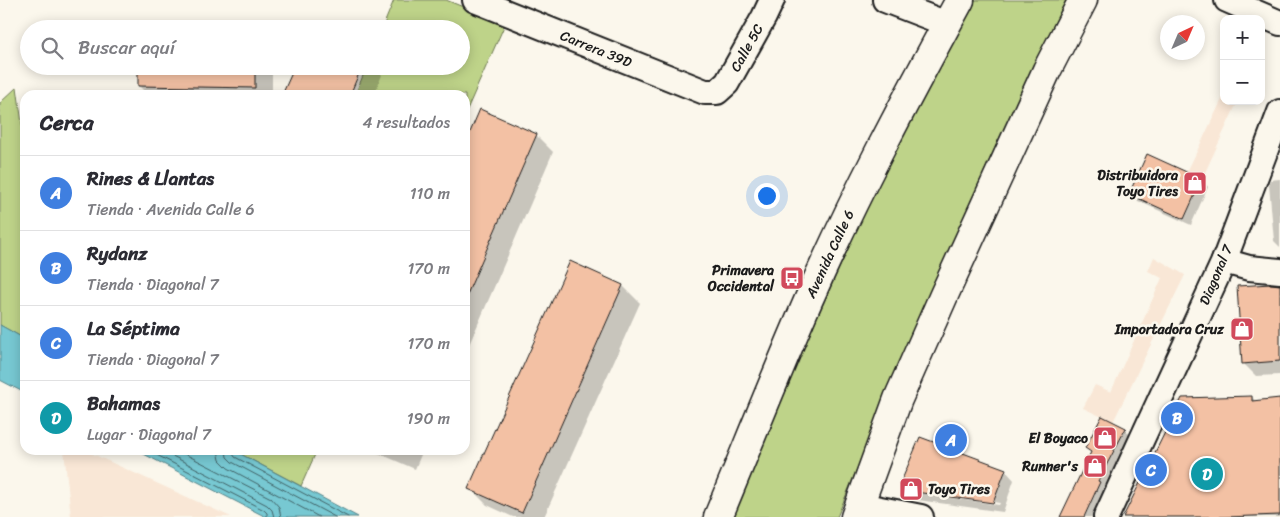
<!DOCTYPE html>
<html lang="es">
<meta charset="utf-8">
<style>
body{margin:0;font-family:Sriracha,sans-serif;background:#f7f7f7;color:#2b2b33}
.controls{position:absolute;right:15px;top:15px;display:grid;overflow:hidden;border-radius:10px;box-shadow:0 2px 12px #0003}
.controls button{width:45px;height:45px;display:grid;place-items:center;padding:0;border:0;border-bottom:1px solid #e1e1e2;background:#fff;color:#2b2b33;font:25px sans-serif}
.compass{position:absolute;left:1160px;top:15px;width:45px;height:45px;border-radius:50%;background:#fff;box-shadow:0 2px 12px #0003;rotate:44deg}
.you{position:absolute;left:766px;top:195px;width:18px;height:18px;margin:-12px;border:4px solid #fff;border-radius:50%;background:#1a73e8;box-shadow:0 0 0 8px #1a73e833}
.badge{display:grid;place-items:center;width:32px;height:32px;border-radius:50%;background:#1a73e8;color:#fff;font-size:16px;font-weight:700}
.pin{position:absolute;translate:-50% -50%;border:2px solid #fff;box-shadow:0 1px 5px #0006}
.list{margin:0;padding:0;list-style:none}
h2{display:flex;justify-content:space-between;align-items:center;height:65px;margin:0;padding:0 20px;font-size:21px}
h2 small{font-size:16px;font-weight:400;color:#7c7c81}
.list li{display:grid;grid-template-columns:32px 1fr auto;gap:15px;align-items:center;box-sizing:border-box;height:75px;padding:0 20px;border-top:1px solid #e1e1e2}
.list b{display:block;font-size:19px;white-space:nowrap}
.list p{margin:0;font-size:16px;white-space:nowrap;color:#7c7c81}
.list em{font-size:16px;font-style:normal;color:#7c7c81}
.icon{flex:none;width:28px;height:28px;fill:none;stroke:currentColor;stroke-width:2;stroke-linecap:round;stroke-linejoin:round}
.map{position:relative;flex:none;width:1280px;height:517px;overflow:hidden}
.search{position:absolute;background:#fff;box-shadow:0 2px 12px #0003;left:20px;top:20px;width:450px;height:55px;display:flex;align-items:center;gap:12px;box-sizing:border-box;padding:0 18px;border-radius:28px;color:#7c7c81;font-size:19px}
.panel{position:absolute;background:#fff;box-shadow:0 2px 12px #0003;left:20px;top:90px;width:450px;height:365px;border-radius:15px}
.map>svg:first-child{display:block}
.built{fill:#f9e7d6}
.green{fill:#bed389;stroke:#6d7852}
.water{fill:#77c8d2;stroke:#538389}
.shadow{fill:#0003;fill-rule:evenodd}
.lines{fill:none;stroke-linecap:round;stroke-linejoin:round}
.shore{stroke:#406165;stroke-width:1}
.building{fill:#f3c1a4;stroke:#1c1c1c}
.minor-casing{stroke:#1c1c1c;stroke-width:28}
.major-casing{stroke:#1c1c1c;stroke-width:31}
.minor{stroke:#fbf7ec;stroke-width:24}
.major{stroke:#fbf7ec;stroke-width:28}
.labels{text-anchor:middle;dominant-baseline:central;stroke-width:5;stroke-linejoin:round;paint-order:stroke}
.street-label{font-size:14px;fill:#1c1c1c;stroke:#fbf7ec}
.poi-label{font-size:14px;font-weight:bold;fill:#1c1c1c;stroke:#fbf7ec;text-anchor:end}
</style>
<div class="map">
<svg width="1280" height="517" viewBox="0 0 1280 517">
<rect width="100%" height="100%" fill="#fbf7ec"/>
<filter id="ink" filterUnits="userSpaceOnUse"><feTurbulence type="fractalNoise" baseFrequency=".02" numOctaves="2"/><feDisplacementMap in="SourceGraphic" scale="10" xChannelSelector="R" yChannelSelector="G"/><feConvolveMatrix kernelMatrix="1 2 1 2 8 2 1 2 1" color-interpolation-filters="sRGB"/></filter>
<g filter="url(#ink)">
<g class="built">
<polygon points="1224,95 1224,101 1238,101 1202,179 1187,172"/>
<polygon points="1154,257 1185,275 1113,422 1083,408 1095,385 1111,392 1162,278 1148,271"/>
<polygon points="64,450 84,450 231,517 71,517"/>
</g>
<g class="green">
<polygon points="394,0 446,0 505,24 465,114 465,95 355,95 367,66 461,66 461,29 382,29"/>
<polygon points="975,0 1066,0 1005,125 936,279 837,517 731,517 806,342 880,178"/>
<polygon points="17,87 25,146 25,339 0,325 0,103"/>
<polygon points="233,450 317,450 301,486"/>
</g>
<g class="water">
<polygon points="0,325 25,339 25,393 0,380"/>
<polygon points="136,450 233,450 358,517 266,517"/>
</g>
<g class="shadow">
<polygon points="140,23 255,25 259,29 140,29"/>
<polygon points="139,66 272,66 272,95 148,95 139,86"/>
<polygon points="296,66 373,66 382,75 374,95 284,95"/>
<polygon points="536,135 553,152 465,354 465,147"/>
<polygon points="1280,179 1280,247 1274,241 1269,185 1270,180"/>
<polygon points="1202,180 1208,187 1191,225 1138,201 1131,194"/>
<polygon points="571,262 623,286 640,303 544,517 513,517 487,505 470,488"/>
<polygon points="1280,286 1280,375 1256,376 1243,363"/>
<polygon points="1252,397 1256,402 1280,400 1280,517 1124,517"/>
<polygon points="1125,429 1131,436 1105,488 1106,489 1093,517 1065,517 1092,453 1086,448"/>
<polygon points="371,450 423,450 415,469"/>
<path d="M1005,470L1014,480L1003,512L918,500L912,496L902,487ZM910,490L1000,503L999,505L910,492Z"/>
</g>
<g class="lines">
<g class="shore">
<polyline points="147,450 264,510 267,513 267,517"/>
<polyline points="161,450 267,505 272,510 274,517"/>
<polyline points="177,450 271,498 279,507 281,517"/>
<polyline points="218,450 220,460 228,468 319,517"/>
<polyline points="226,450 227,457 232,462 335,517"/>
<polyline points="232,450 233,454 235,457 348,517"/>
</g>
</g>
<g class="building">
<polygon points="138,66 255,66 255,88 138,86"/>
<polygon points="295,66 362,66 350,95 282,95"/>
<polygon points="480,109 537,134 465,299 465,144"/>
<polygon points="1147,154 1202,179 1184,219 1129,194"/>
<polygon points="570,261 623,285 522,513 468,489"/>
<polygon points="1271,284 1280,285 1280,361 1242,364 1237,286"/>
<polygon points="1252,396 1252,401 1280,398 1280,515 1226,517 1123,517 1182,398"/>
<polygon points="1102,416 1126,428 1098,481 1100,482 1084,517 1060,517 1091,452 1085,448"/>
<polygon points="920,437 1006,469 993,503 908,491 901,487 901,482"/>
</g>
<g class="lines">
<g class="minor-casing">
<g id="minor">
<polyline points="475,0 705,92 717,92 727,83 764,17 772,0"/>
<polyline points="885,0 947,24"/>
<polyline points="1227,0 1280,23"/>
<polyline points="1224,261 1249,268 1280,271"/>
<polyline points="860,505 921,517"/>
<polyline points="1106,517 1224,261 1280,112"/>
</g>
</g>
<g class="major-casing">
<g id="major">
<path d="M718,517C748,445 777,372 808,301C853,198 906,99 960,0"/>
<polyline points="855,517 898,399 944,295 1047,70 1083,0"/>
</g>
</g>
<use href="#minor" class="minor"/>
<use href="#major" class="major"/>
</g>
</g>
<defs>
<g id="shop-square" transform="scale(1.25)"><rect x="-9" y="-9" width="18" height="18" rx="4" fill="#d1495b" stroke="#fbf7ec"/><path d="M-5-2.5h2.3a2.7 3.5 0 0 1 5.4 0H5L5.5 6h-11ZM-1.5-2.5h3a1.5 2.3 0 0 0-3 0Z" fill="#fff"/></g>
<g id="bus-square" transform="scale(1.25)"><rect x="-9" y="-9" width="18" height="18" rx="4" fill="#d1495b" stroke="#fbf7ec"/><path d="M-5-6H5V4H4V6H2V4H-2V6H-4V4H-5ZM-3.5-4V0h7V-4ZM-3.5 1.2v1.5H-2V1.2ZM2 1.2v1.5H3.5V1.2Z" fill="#fff"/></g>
</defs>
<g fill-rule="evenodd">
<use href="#shop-square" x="1195" y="183"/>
<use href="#bus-square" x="792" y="278"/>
<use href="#shop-square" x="1242" y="329"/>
<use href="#shop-square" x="1105" y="438"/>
<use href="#shop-square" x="1095" y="466"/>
<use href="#shop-square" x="911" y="489"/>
</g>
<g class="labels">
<g class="street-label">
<text transform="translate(747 48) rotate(-61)">Calle 5C</text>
<text transform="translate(596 49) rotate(22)">Carrera 39D</text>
<text transform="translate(830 254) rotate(-65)">Avenida Calle 6</text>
<text transform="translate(1216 275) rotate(-67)">Diagonal 7</text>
</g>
<g class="poi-label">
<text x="1178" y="175">Distribuidora<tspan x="1178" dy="16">Toyo Tires</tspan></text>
<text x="774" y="270">Primavera<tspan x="774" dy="16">Occidental</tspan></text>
<text x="1224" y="329">Importadora Cruz</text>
<text x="1088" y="438">El Boyaco</text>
<text x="1078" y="466">Runner's</text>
<text x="928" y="489" text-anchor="start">Toyo Tires</text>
</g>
</g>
</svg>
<div class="controls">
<button>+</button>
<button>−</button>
</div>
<svg class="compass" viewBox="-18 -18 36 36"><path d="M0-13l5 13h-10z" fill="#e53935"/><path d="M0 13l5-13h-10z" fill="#7c7c81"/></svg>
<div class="you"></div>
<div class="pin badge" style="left:951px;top:440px;background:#3f7fe0">A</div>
<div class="pin badge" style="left:1177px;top:418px;background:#3f7fe0">B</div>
<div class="pin badge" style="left:1151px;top:470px;background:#3f7fe0">C</div>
<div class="pin badge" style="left:1207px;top:474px;background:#0f9aa8">D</div>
<div class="search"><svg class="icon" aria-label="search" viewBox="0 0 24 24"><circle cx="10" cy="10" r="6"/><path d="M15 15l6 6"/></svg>Buscar aquí</div>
<section class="panel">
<h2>Cerca<small>4 resultados</small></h2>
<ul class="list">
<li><span class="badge" style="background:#3f7fe0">A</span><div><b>Rines &amp; Llantas</b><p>Tienda · Avenida Calle 6</p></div><em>110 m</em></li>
<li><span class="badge" style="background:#3f7fe0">B</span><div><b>Rydanz</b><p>Tienda · Diagonal 7</p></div><em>170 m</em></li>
<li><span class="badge" style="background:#3f7fe0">C</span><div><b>La Séptima</b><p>Tienda · Diagonal 7</p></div><em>170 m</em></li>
<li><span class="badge" style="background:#0f9aa8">D</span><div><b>Bahamas</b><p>Lugar · Diagonal 7</p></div><em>190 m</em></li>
</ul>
</section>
</div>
